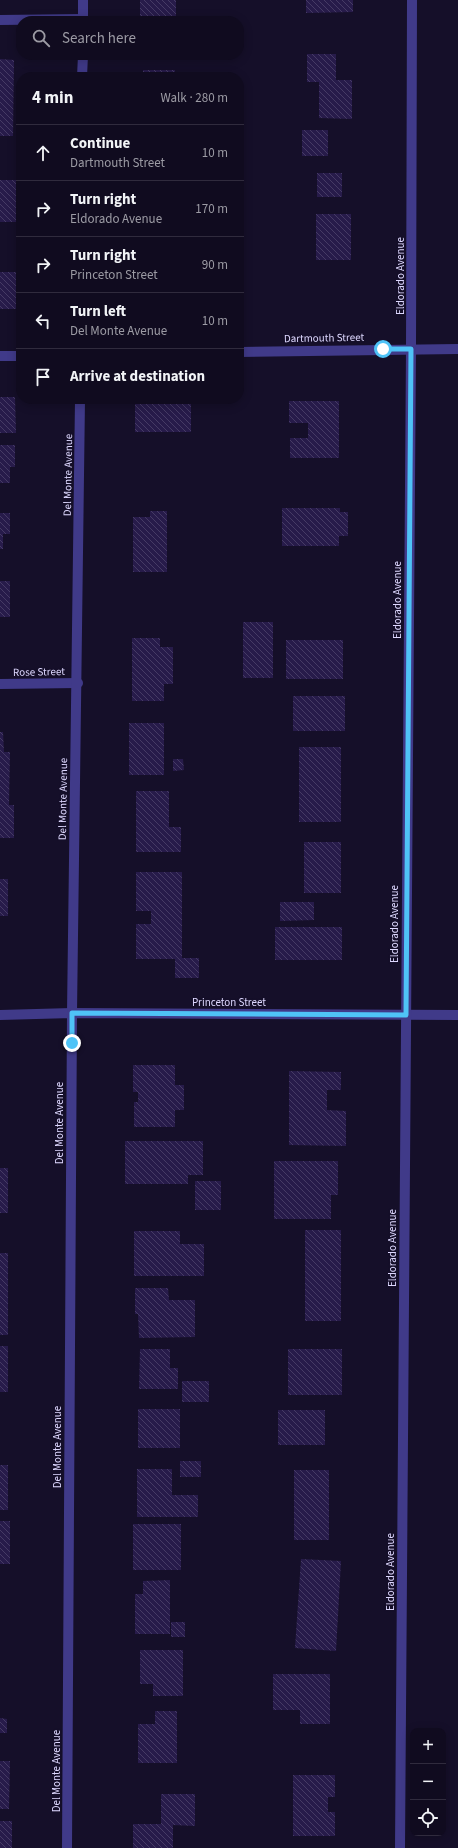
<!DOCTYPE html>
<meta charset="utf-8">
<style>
body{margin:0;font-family:"Source Sans 3",sans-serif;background:#191428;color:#f1f3f6}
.controls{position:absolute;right:12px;bottom:12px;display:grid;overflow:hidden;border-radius:8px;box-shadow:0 2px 10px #0003}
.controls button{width:36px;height:36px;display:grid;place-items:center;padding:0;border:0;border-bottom:1px solid #302b3d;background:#100b1f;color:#f1f3f6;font:20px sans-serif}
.stop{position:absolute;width:12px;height:12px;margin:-9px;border:3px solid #4fc3f7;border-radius:50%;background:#fff}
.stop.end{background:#4fc3f7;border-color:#fff;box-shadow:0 1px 4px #0008}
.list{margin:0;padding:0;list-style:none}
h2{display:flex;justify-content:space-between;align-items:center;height:52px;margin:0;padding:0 16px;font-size:17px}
h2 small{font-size:13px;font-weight:400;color:#9c9ba4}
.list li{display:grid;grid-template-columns:26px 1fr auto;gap:12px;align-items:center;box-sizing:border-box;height:56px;padding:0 16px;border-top:1px solid #302b3d}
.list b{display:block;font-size:15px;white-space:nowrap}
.list p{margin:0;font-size:13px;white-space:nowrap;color:#9c9ba4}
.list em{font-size:13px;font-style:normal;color:#9c9ba4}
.icon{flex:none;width:22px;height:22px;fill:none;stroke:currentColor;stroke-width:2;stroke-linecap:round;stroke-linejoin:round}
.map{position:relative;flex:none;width:458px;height:1848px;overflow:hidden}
.search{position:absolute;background:#100b1f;box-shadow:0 2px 10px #0003;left:16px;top:16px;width:228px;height:44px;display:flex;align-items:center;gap:10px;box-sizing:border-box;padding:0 14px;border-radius:16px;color:#9c9ba4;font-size:15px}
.panel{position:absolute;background:#100b1f;box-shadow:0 2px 10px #0003;left:16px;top:72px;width:228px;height:332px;border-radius:16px}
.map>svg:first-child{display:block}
.building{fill:url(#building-back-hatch)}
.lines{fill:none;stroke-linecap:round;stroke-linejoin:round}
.minor{stroke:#403a89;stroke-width:10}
.route{stroke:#4fc3f7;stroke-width:5}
.labels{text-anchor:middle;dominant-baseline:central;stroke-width:3;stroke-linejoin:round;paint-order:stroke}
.street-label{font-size:11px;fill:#ded8ff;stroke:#150f29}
</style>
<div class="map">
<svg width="458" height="1848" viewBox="0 0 458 1848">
<defs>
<pattern id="building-back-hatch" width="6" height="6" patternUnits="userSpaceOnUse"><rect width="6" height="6" fill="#271b4a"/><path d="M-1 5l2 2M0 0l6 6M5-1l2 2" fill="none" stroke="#463b65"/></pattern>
</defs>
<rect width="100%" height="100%" fill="#150f29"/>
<g class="building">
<rect x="140" y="0" width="36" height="21"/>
<polygon points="306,0 353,0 353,12 306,13"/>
<polygon points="307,54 336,54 336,80 352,80 352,119 319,118 319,82 307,82"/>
<polygon points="0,59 14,60 13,136 0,136"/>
<rect x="143" y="70" width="32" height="7"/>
<rect x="302" y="130" width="26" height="26"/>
<rect x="317" y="173" width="25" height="24"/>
<rect x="0" y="180" width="21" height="42"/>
<rect x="316" y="214" width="35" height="46"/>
<rect x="0" y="272" width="21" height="37"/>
<polygon points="0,397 15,397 16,433 0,433"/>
<rect x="135" y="399" width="56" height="33"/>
<polygon points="289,401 339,401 339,458 290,458 290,438 308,438 308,423 289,423"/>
<polygon points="0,445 15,445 15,467 10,467 10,483 0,483"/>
<polygon points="282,508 340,508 340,512 348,512 348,536 339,536 339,546 282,546"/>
<polygon points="150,511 167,511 167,572 133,572 133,517 150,517"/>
<polygon points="0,513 10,513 10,534 3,534 3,549 0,549"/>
<rect x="0" y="581" width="10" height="36"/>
<rect x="243" y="622" width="30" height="56"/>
<polygon points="132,638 160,638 160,647 173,647 173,684 164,684 164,701 132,701"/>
<rect x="286" y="640" width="57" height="39"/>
<rect x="293" y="696" width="52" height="35"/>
<rect x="129" y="723" width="35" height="52"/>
<polygon points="0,732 3,732 4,752 10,752 9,805 14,805 14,838 0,838"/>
<rect x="299" y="747" width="42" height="75"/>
<polygon points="173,759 183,759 184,770 173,771"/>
<polygon points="136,791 169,791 169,827 181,827 181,852 136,852"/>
<rect x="304" y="842" width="37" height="51"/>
<polygon points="136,872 182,872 182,958 199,958 199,978 175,978 175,959 136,959 136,924 151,924 151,911 136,911"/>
<rect x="0" y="879" width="8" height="37"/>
<polygon points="280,902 314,902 314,920 280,921"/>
<rect x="275" y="927" width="67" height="33"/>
<polygon points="133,1065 175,1065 175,1085 184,1085 184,1110 175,1110 175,1127 134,1127 134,1102 138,1102 138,1092 133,1092"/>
<polygon points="289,1071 341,1072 341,1090 327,1090 327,1110 346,1111 346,1146 289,1145"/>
<polygon points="125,1141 203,1141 203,1175 188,1175 188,1184 125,1184"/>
<polygon points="274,1161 338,1161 338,1195 331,1195 331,1219 274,1219"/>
<rect x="0" y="1168" width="8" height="45"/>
<rect x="195" y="1181" width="26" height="29"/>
<rect x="305" y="1230" width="36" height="91"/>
<polygon points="134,1231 180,1231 180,1244 204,1244 204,1276 134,1276"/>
<rect x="0" y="1253" width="8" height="82"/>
<polygon points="135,1288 168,1288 169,1300 195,1300 195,1337 139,1338 138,1314 135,1314"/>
<rect x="0" y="1346" width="8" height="46"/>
<polygon points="140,1349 170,1349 170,1368 178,1368 178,1389 139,1389"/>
<rect x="288" y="1349" width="54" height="46"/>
<rect x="182" y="1381" width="27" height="21"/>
<rect x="138" y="1409" width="42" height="39"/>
<rect x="278" y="1410" width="47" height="35"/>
<rect x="180" y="1461" width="21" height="16"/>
<rect x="0" y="1465" width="8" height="45"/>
<polygon points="137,1469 172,1469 172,1495 198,1495 198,1517 137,1517"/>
<rect x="294" y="1470" width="35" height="70"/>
<rect x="0" y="1521" width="10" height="43"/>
<rect x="133" y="1524" width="48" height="46"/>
<polygon points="301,1559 341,1561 336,1651 295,1648"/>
<polygon points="170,1580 170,1634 135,1634 135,1594 143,1594 143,1581"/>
<rect x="171" y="1622" width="14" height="15"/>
<polygon points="140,1650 183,1650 183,1696 153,1696 153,1684 140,1684"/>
<polygon points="273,1674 330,1674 330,1724 300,1724 300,1710 273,1710"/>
<polygon points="155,1711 177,1711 177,1763 138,1763 138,1724 155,1724"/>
<polygon points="0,1718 7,1719 7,1733 0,1733"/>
<polygon points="0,1761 10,1761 9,1809 0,1809"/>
<polygon points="293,1775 335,1775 335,1797 328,1797 328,1812 335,1812 335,1836 293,1836"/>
<polygon points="161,1794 195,1794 195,1826 173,1825 173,1848 133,1848 133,1824 161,1824"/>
<rect x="0" y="1821" width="12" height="27"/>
</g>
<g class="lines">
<g class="minor">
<polyline points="0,20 83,19"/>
<polyline points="83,21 83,0"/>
<polyline points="82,77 83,55"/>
<polyline points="239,352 458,349"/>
<polyline points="0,356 21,356"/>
<polyline points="0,684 78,683"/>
<polyline points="0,1015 72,1013 458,1015"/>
<polyline points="67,1848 72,1013 80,399"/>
<polyline points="400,1848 411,349 412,0"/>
</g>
</g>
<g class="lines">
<polyline class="route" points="72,1043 72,1013 406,1015 411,349 383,349"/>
</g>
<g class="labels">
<g class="street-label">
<text transform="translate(400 276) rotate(-90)">Eldorado Avenue</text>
<text transform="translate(324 338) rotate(-1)">Dartmouth Street</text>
<text transform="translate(68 475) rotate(-89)">Del Monte Avenue</text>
<text transform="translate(397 600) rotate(-90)">Eldorado Avenue</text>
<text transform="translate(39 672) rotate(-1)">Rose Street</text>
<text transform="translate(63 799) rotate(-89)">Del Monte Avenue</text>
<text transform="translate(394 924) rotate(-90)">Eldorado Avenue</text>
<text x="229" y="1002">Princeton Street</text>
<text transform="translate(59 1123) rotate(-90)">Del Monte Avenue</text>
<text transform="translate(392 1248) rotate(-90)">Eldorado Avenue</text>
<text transform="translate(57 1447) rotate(-90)">Del Monte Avenue</text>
<text transform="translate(390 1572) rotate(-90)">Eldorado Avenue</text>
<text transform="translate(56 1771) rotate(-90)">Del Monte Avenue</text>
</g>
</g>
</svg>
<div class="controls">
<button>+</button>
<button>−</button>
<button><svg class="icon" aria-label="locate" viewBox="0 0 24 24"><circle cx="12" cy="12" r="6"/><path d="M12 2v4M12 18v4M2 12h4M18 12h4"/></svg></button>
</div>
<div class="stop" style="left:383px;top:349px"></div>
<div class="stop end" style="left:72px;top:1043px"></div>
<div class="search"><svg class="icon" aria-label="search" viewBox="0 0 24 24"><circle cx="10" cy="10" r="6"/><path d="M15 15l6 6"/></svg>Search here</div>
<section class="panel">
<h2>4 min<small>Walk · 280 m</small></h2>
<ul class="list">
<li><svg class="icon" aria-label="ahead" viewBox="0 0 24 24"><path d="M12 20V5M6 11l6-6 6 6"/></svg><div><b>Continue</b><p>Dartmouth Street</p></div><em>10 m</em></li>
<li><svg class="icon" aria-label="right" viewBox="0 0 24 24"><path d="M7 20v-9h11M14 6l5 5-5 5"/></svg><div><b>Turn right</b><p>Eldorado Avenue</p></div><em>170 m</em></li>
<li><svg class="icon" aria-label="right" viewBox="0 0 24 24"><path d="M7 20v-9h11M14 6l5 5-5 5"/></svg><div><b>Turn right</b><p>Princeton Street</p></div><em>90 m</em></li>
<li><svg class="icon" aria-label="left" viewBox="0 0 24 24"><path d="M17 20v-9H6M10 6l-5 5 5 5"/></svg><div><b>Turn left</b><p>Del Monte Avenue</p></div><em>10 m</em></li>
<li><svg class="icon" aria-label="arrive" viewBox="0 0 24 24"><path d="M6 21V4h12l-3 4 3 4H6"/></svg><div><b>Arrive at destination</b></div></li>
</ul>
</section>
</div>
